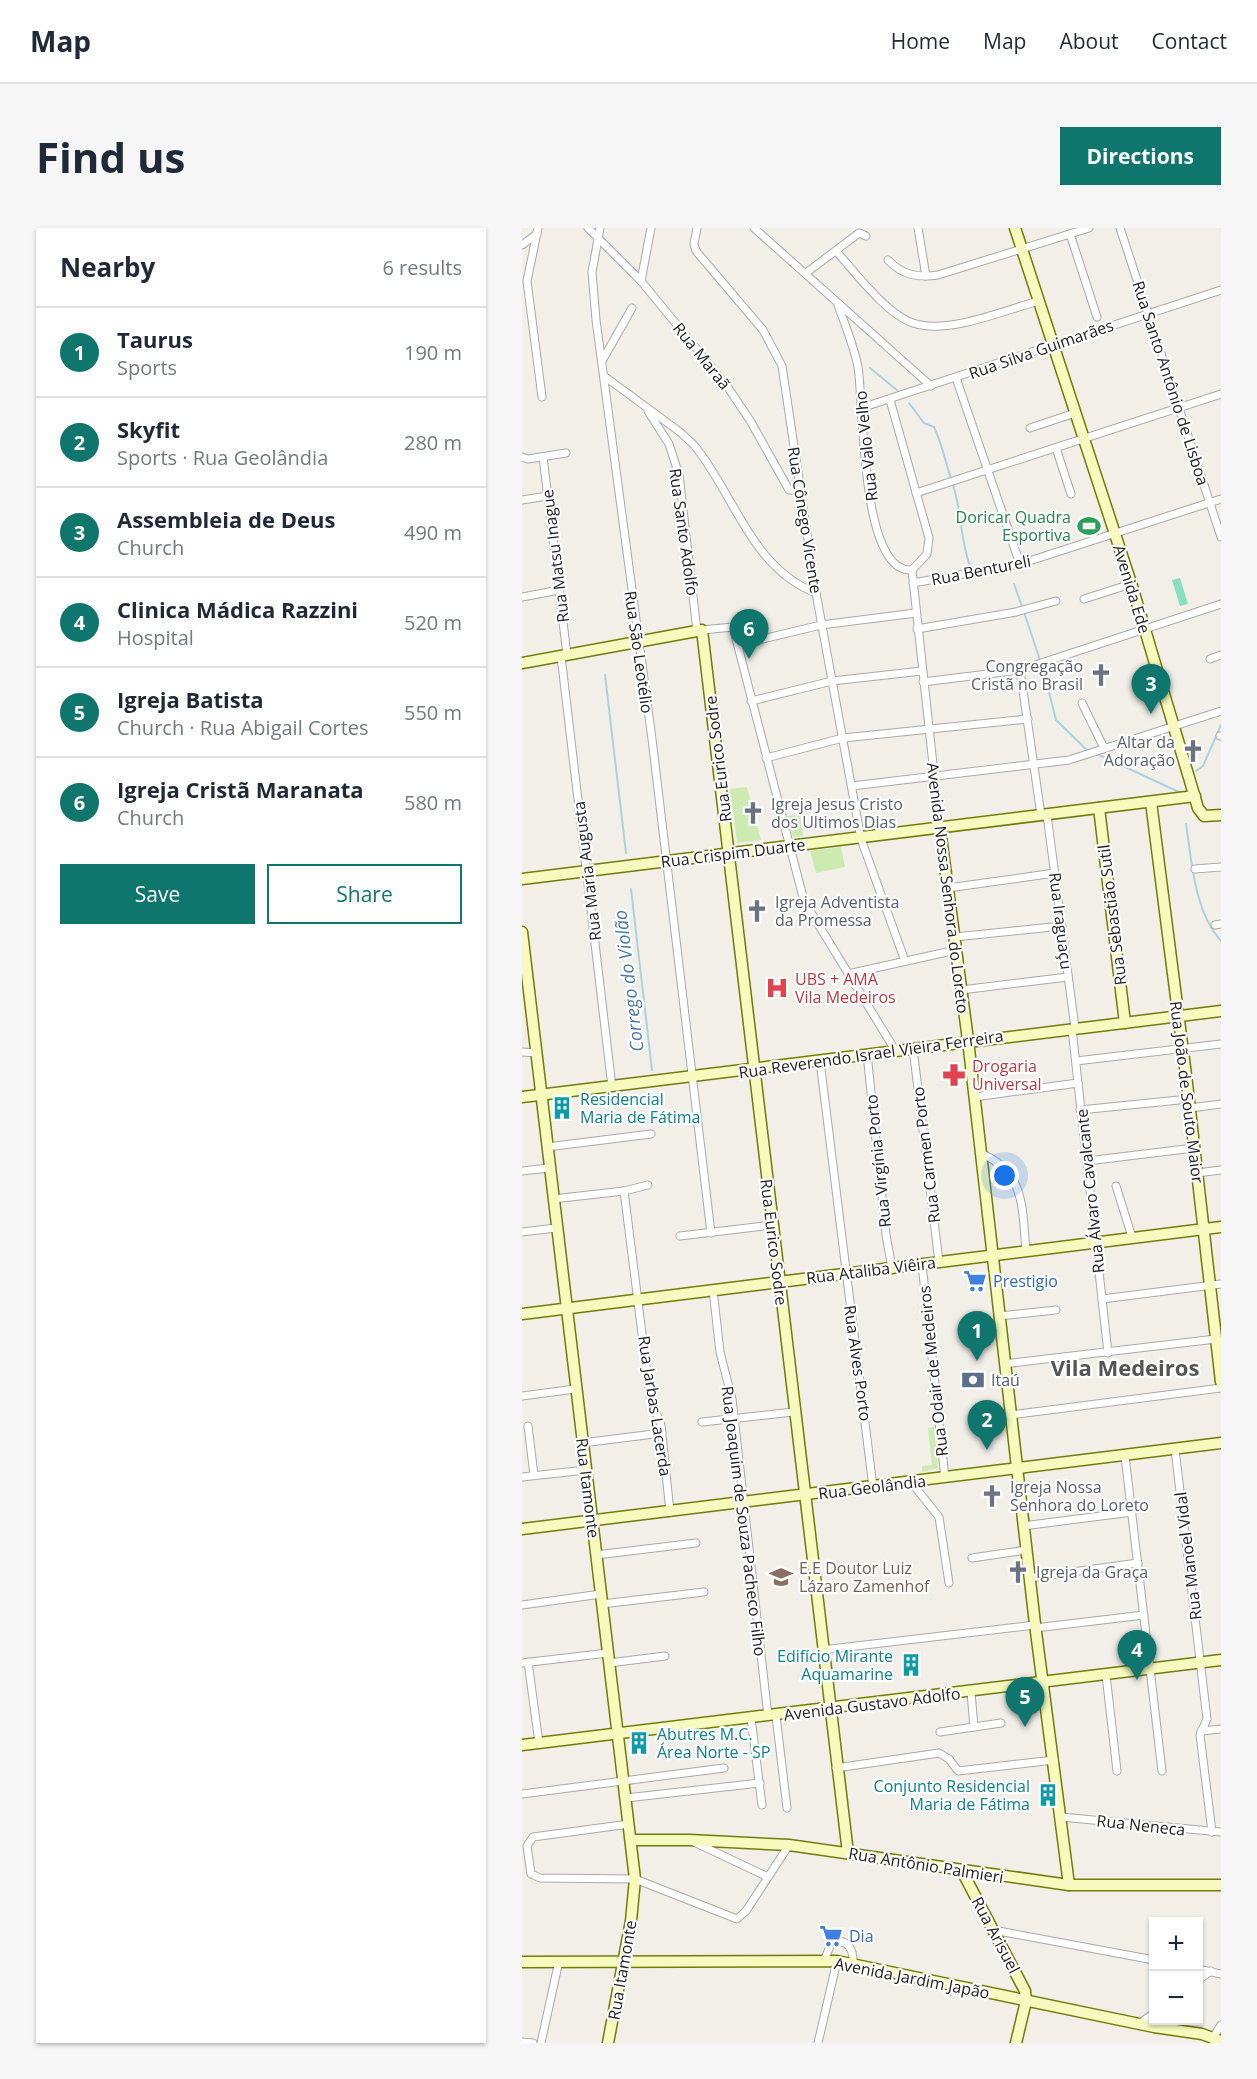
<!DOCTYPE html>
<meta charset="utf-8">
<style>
body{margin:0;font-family:"Open Sans",sans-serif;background:#f6f6f7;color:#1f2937}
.controls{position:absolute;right:18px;bottom:18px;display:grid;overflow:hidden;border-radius:0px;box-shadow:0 2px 4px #0004}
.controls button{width:54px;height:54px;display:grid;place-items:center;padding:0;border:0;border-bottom:2px solid #e0e1e3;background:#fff;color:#1f2937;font:30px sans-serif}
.you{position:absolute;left:483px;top:948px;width:21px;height:21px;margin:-15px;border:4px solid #fff;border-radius:50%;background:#1a73e8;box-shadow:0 0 0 9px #1a73e833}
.badge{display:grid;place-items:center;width:39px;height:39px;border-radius:50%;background:#0f766e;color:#fff;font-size:20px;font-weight:700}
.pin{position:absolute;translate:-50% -50px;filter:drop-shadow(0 2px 3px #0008)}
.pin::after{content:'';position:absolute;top:32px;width:21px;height:18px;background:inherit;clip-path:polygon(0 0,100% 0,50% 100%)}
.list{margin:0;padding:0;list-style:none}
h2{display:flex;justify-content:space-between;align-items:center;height:78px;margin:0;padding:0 24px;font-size:26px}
h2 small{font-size:20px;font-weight:400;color:#747a83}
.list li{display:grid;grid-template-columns:39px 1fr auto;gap:18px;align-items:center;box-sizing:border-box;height:90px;padding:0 24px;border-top:2px solid #e0e1e3}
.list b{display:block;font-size:22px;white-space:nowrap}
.list p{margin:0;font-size:20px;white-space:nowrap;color:#747a83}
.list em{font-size:20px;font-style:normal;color:#747a83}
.actions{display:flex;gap:12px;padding:18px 24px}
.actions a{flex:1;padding:14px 0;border:2px solid #0f766e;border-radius:0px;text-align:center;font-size:21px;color:#0f766e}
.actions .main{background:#0f766e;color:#fff}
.map{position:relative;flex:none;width:699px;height:1815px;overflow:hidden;border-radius:0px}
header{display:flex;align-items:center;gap:36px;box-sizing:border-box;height:84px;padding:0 30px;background:#fff;border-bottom:2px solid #e0e1e3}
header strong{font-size:28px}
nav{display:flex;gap:33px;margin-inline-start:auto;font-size:21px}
.intro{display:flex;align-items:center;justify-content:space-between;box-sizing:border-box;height:144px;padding:0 36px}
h1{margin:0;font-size:42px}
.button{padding:15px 27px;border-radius:0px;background:#0f766e;color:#fff;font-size:21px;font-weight:700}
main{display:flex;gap:36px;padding:0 36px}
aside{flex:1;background:#fff;border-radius:0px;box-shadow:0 2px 4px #0004}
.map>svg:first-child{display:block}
.grass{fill:#cdebb0}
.pitch{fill:#88e0be}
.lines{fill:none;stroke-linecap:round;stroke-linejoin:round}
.stream{stroke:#aad3df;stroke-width:2}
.street-casing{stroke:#a9a9a9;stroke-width:9}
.secondary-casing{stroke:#707d05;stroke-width:13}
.street{stroke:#fff;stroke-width:7}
.secondary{stroke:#f7fabf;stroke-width:10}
.labels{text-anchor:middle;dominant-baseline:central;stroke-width:4.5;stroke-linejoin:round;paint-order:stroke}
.street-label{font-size:16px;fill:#222;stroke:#fff}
.leisure-label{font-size:16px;fill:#27864d;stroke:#fff;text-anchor:end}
.worship-label{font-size:16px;fill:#5b616d;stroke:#fff;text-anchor:start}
.health-label{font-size:16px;fill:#be3a42;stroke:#fff;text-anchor:start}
.culture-label{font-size:16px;fill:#0d838f;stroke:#fff;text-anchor:start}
.shop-label{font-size:16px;fill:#366cbe;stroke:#fff;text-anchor:start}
.service-label{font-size:16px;fill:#4e5e75;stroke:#fff;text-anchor:start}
.education-label{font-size:16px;fill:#785e54;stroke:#fff;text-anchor:start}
.water-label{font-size:18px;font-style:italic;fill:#4a7aab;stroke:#fff}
.district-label{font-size:22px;font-weight:bold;fill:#555;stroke:#fff}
</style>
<header>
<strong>Map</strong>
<nav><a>Home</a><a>Map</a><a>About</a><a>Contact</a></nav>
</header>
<div class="intro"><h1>Find us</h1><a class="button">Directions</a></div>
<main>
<aside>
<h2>Nearby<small>6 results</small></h2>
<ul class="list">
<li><span class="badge">1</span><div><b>Taurus</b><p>Sports</p></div><em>190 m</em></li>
<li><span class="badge">2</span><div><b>Skyfit</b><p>Sports · Rua Geolândia</p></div><em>280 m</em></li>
<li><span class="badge">3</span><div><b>Assembleia de Deus</b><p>Church</p></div><em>490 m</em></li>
<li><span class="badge">4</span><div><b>Clinica Mádica Razzini</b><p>Hospital</p></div><em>520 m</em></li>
<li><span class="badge">5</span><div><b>Igreja Batista</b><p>Church · Rua Abigail Cortes</p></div><em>550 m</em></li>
<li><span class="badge">6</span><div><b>Igreja Cristã Maranata</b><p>Church</p></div><em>580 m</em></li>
</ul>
<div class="actions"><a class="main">Save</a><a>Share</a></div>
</aside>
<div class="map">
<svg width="699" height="1815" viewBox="0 0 699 1815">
<rect width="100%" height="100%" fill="#f2efe9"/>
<g class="grass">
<polygon points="225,559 239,612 215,615 208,561"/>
<polygon points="278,587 281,608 271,609 265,588"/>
<polygon points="319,619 323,639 294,645 288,623"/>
<polygon points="412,1199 416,1240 400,1244 400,1238 410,1237 406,1200"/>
</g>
<polygon class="pitch" points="658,350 666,376 658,378 650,352"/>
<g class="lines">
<g class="stream">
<polyline points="348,140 376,163"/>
<path d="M387,175L402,195L412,199C420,216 423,232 429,251"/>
<path d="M431,257C440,284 438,312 448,338"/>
<polyline points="492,356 501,381"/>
<polyline points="502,384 518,432"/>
<polyline points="520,436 534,492 566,523"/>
<polyline points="83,447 104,625"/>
<polyline points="575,526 657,564"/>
<polyline points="674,543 681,538 699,497"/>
<path d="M664,596C670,634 672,683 699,713"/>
<polyline points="109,661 130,842"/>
</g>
<g class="street-casing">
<g id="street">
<polyline points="16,0 5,53 20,169"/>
<polyline points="66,0 119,53 205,158 229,194 267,262 279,263"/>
<polyline points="78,0 70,44 74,92 130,511 189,1005"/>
<polyline points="175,0 172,16 174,23 241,102 260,138 294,365 339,611 383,733"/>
<polyline points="232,0 409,158"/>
<polyline points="396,0 404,48"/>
<polyline points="598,0 699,309"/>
<polyline points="548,6 575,89"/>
<polyline points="0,17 15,6"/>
<path d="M314,23C333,44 364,86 391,95C426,107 482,82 517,73"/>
<path d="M366,32C380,47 396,50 416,47L567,0"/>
<polyline points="284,45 337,5 344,8"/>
<polyline points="119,53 129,0"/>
<path d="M316,77C323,97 332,118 336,139C342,175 338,346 390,342"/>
<polyline points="80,133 110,80"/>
<path d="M82,148L158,204L172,217C213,267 229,340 294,365"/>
<polyline points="434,150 498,336"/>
<polyline points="368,172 407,310 405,326 390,342"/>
<polyline points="339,180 699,62"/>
<polyline points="126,183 147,216 157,247 175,403"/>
<polyline points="508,200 553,185"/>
<polyline points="534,220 549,266"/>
<polyline points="0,229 6,231 44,225"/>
<polyline points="21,229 45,427"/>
<polyline points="394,265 699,166"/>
<polyline points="0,272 25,268"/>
<polyline points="390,342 418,601"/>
<polyline points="391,355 498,336 699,271"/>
<polyline points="0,369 37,362"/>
<polyline points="562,371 609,356"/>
<polyline points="395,401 494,384 534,373"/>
<polyline points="180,402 211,399 282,673 373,822"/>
<polyline points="216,417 299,397 394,385"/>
<polyline points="39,428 90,859"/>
<polyline points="688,431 699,427"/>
<polyline points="498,442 519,587"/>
<polyline points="401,454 498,442 699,376"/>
<polyline points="229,473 310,453 400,443"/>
<polyline points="560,475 582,520"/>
<polyline points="698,508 699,508"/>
<polyline points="244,530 321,510 506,491"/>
<polyline points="330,558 547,532 699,483"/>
<polyline points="525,587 553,800"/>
<polyline points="673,641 699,639"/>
<polyline points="426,660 533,645"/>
<polyline points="693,697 699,696"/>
<polyline points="433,709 540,698"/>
<polyline points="326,746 434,722"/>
<polyline points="439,762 546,749"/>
<polyline points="550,801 586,1125"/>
<polyline points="391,820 417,1034"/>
<polyline points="0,824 14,825"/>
<polyline points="345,826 364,1007 370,1040"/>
<polyline points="298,833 351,1259"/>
<polyline points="554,833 699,816"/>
<polyline points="452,869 556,855"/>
<polyline points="668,880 699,876"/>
<polyline points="558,882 667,871"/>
<polyline points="25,919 129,906"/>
<path d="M458,925C504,944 500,981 504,1023"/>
<polyline points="565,933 672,920"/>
<polyline points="0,943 27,940"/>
<polyline points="675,945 699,942"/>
<polyline points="594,958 610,1009"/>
<polyline points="102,963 128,1169 139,1197 148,1284"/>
<polyline points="31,971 102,963 126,957"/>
<polyline points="0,1004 34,1000"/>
<polyline points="158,1008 250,997"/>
<polyline points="400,1036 423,1250"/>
<polyline points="191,1062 198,1124 210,1171 246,1488"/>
<polyline points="580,1071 699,1056"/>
<polyline points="477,1088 534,1082"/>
<polyline points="482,1136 694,1111"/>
<polyline points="0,1168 53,1161"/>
<polyline points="488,1187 699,1160"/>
<polyline points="180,1194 271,1184"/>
<polyline points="6,1198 12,1247"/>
<polyline points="60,1215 140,1205"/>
<polyline points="653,1221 685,1491 678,1507 690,1604"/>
<polyline points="603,1228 640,1543"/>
<polyline points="0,1249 64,1242"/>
<polyline points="389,1254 417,1289 427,1355"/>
<polyline points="501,1298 610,1284"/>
<polyline points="74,1327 174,1315"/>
<polyline points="450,1330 504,1322"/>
<polyline points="507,1350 616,1335"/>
<polyline points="80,1376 182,1364"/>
<polyline points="0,1377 79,1366"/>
<polyline points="513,1400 622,1387"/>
<polyline points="300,1422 513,1397"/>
<polyline points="6,1434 17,1515"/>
<polyline points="0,1435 86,1425"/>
<polyline points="87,1435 143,1428"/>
<polyline points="584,1447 595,1543"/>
<polyline points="449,1464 452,1499"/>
<polyline points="254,1488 265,1580"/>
<polyline points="229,1490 240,1577"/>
<polyline points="679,1503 699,1501"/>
<polyline points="418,1504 479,1495"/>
<polyline points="314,1540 417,1525 427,1531 436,1543 532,1532"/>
<polyline points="0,1566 202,1540"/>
<polyline points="104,1570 238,1555"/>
<polyline points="539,1589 699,1604"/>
<polyline points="107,1596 11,1609 5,1618 9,1646 18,1650 113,1651 215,1691 224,1683 267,1617"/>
<polyline points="172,1614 246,1649"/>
<polyline points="471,1702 632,1732"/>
<path d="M302,1733L309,1716C325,1708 332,1722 331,1736"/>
<polyline points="676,1741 699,1746"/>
<polyline points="676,1752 689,1743"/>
<polyline points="617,1796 632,1785"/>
<polyline points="690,1811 699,1797"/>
<polyline points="0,1814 11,1815"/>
<polyline points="19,1815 37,1733"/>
<polyline points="296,1815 315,1733"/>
</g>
</g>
<g class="secondary-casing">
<g id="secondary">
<polyline points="493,0 610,358 676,580 682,588 699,587"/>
<polyline points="0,435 180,402 326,1625"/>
<polyline points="629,574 664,847 699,1154"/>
<polyline points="577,580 603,795"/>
<polyline points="418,601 446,812 513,1396 547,1657"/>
<polyline points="0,651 673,568"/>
<polyline points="0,704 113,1651 109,1693 86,1815"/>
<polyline points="0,869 699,783"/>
<polyline points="0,1086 699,999"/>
<polyline points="0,1301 699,1215"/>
<polyline points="0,1517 699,1432"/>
<polyline points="109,1612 167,1612 267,1617 547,1657 699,1657"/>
<polyline points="440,1643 503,1763 504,1773 494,1815"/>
<polyline points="0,1734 315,1733 632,1799 680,1806 699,1813"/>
</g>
</g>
<use href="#street" class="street"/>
<use href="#secondary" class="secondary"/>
</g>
<defs>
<g id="stadium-bare" transform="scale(1.8)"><path d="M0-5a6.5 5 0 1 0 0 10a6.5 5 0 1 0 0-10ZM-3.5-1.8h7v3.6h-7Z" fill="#2e9e5b" stroke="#fff" stroke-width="2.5" paint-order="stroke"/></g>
<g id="church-bare" transform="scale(1.8)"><path d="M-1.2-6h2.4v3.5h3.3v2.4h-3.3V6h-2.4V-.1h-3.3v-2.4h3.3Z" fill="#6b7280" stroke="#fff" stroke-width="2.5" paint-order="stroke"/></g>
<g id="hospital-bare" transform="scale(1.8)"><path d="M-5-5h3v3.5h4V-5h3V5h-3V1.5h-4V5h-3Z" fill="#e0444e" stroke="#fff" stroke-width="2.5" paint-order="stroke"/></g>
<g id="pharmacy-bare" transform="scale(1.8)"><path d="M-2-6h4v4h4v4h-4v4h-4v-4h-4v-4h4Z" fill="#e0444e" stroke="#fff" stroke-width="2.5" paint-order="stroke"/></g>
<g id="building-bare" transform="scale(1.8)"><path d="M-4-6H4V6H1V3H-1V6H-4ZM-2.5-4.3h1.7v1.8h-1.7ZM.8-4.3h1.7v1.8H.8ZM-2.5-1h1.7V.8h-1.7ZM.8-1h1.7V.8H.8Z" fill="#0f9aa8" stroke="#fff" stroke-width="2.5" paint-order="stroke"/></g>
<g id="supermarket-bare" transform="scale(1.8)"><path d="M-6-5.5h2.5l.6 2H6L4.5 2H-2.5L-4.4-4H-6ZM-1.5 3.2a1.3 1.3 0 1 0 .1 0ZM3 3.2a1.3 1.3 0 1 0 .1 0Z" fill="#3f7fe0" stroke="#fff" stroke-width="2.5" paint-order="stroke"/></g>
<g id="bank-bare" transform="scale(1.8)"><path d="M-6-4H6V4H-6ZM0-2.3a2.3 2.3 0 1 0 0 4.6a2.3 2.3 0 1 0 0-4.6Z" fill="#5c6f8a" stroke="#fff" stroke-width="2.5" paint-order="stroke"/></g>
<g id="school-bare" transform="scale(1.8)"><path d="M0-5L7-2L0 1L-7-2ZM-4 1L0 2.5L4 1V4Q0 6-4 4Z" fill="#8d6e63" stroke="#fff" stroke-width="2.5" paint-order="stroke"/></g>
</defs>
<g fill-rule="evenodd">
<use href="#stadium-bare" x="567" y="298"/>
<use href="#church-bare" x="579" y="447"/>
<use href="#church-bare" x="671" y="523"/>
<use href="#church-bare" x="231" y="585"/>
<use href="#church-bare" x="235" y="683"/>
<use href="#hospital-bare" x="255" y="760"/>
<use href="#pharmacy-bare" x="432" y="847"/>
<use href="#building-bare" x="40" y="880"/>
<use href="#supermarket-bare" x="453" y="1053"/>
<use href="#bank-bare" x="451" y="1152"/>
<use href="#church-bare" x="470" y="1268"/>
<use href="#church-bare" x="496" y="1344"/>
<use href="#school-bare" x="259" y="1349"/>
<use href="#building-bare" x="389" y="1437"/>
<use href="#building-bare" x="117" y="1515"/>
<use href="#building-bare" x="526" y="1567"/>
<use href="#supermarket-bare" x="309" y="1708"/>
</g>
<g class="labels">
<g class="street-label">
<text transform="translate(519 121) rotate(-19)">Rua Silva Guimarães</text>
<text transform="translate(180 128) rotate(51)">Rua Maraã</text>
<text transform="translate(649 155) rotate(72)">Rua Santo Antônio de Lisboa</text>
<text transform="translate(344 218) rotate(-96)">Rua Valo Velho</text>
<text transform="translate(283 292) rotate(81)">Rua Cônego Vicente</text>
<text transform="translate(162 304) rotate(82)">Rua Santo Adolfo</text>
<text transform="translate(33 328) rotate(-97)">Rua Matsu Inague</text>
<text transform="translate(459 342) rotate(-11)">Rua Bentureli</text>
<text transform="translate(610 361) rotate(73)">Avenida Ede</text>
<text transform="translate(117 424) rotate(82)">Rua São Leotélio</text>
<text transform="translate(196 531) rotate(-97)">Rua Eurico Sodre</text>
<text transform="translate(211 625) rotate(-7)">Rua Crispim Duarte</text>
<text transform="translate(65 643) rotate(-97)">Rua Maria Augusta</text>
<text transform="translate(426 660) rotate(83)">Avenida Nossa Senhora do Loreto</text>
<text transform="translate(590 687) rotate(-97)">Rua Sebastião Sutil</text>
<text transform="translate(539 693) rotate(83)">Rua Iraguaçu</text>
<text transform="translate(349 826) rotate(-8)">Rua Reverendo Israel Vieira Ferreira</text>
<text transform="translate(665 864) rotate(83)">Rua João de Souto Maior</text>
<text transform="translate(404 927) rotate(-97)">Rua Carmen Porto</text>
<text transform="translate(356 933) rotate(-96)">Rua Virgínia Porto</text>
<text transform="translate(568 963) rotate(-96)">Rua Álvaro Cavalcante</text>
<text transform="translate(252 1014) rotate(83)">Rua Eurico Sodre</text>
<text transform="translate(349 1042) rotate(-7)">Rua Ataliba Viêira</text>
<text transform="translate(336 1135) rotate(82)">Rua Alves Porto</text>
<text transform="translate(411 1143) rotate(-96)">Rua Odair de Medeiros</text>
<text transform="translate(133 1178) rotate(81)">Rua Jarbas Lacerda</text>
<text transform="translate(350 1259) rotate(-7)">Rua Geolândia</text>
<text transform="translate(66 1260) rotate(83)">Rua Itamonte</text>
<text transform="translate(222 1293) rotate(83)">Rua Joaquim de Souza Pacheco Filho</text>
<text transform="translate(666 1328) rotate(-97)">Rua Manoel Vidal</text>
<text transform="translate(350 1476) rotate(-7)">Avenida Gustavo Adolfo</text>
<text transform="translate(619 1597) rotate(6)">Rua Neneca</text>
<text transform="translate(404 1637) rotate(9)">Rua Antônio Palmieri</text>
<text transform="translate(474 1707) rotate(62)">Rua Arisuel</text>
<text transform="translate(100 1742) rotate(-80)">Rua Itamonte</text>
<text transform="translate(390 1750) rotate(11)">Avenida Jardim Japão</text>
</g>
<g class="leisure-label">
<text x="549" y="289">Doricar Quadra<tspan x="549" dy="18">Esportiva</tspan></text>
</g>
<g class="worship-label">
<text x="561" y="438" text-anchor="end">Congregação<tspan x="561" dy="18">Cristã no Brasil</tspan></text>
<text x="653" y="514" text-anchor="end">Altar da<tspan x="653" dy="18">Adoração</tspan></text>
<text x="249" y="576">Igreja Jesus Cristo<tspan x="249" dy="18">dos Ultimos Dias</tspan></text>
<text x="253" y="674">Igreja Adventista<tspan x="253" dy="18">da Promessa</tspan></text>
<text x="488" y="1259">Igreja Nossa<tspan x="488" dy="18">Senhora do Loreto</tspan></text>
<text x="514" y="1344">Igreja da Graça</text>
</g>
<g class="health-label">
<text x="273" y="751">UBS + AMA<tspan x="273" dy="18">Vila Medeiros</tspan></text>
<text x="450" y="838">Drogaria<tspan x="450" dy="18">Universal</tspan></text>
</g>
<g class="culture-label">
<text x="58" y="871">Residencial<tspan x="58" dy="18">Maria de Fátima</tspan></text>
<text x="371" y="1428" text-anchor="end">Edifício Mirante<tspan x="371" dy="18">Aquamarine</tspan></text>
<text x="135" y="1506">Abutres M.C.<tspan x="135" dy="18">Área Norte - SP</tspan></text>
<text x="508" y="1558" text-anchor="end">Conjunto Residencial<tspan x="508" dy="18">Maria de Fátima</tspan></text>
</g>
<g class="shop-label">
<text x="471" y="1053">Prestigio</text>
<text x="327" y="1708">Dia</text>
</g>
<g class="service-label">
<text x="469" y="1152">Itaú</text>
</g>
<g class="education-label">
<text x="277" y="1340">E.E Doutor Luiz<tspan x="277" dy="18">Lázaro Zamenhof</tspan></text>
</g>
<g class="water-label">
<text transform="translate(106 753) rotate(-97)">Corrego do Violão</text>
</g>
<g class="district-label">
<text x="603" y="1139">Vila Medeiros</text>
</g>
</g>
</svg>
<div class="controls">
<button>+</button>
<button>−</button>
</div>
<div class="you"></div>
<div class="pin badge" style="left:455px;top:1133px">1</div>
<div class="pin badge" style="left:465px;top:1222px">2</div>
<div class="pin badge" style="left:629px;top:486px">3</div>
<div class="pin badge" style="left:615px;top:1452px">4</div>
<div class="pin badge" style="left:503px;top:1499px">5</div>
<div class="pin badge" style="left:227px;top:431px">6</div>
</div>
</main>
